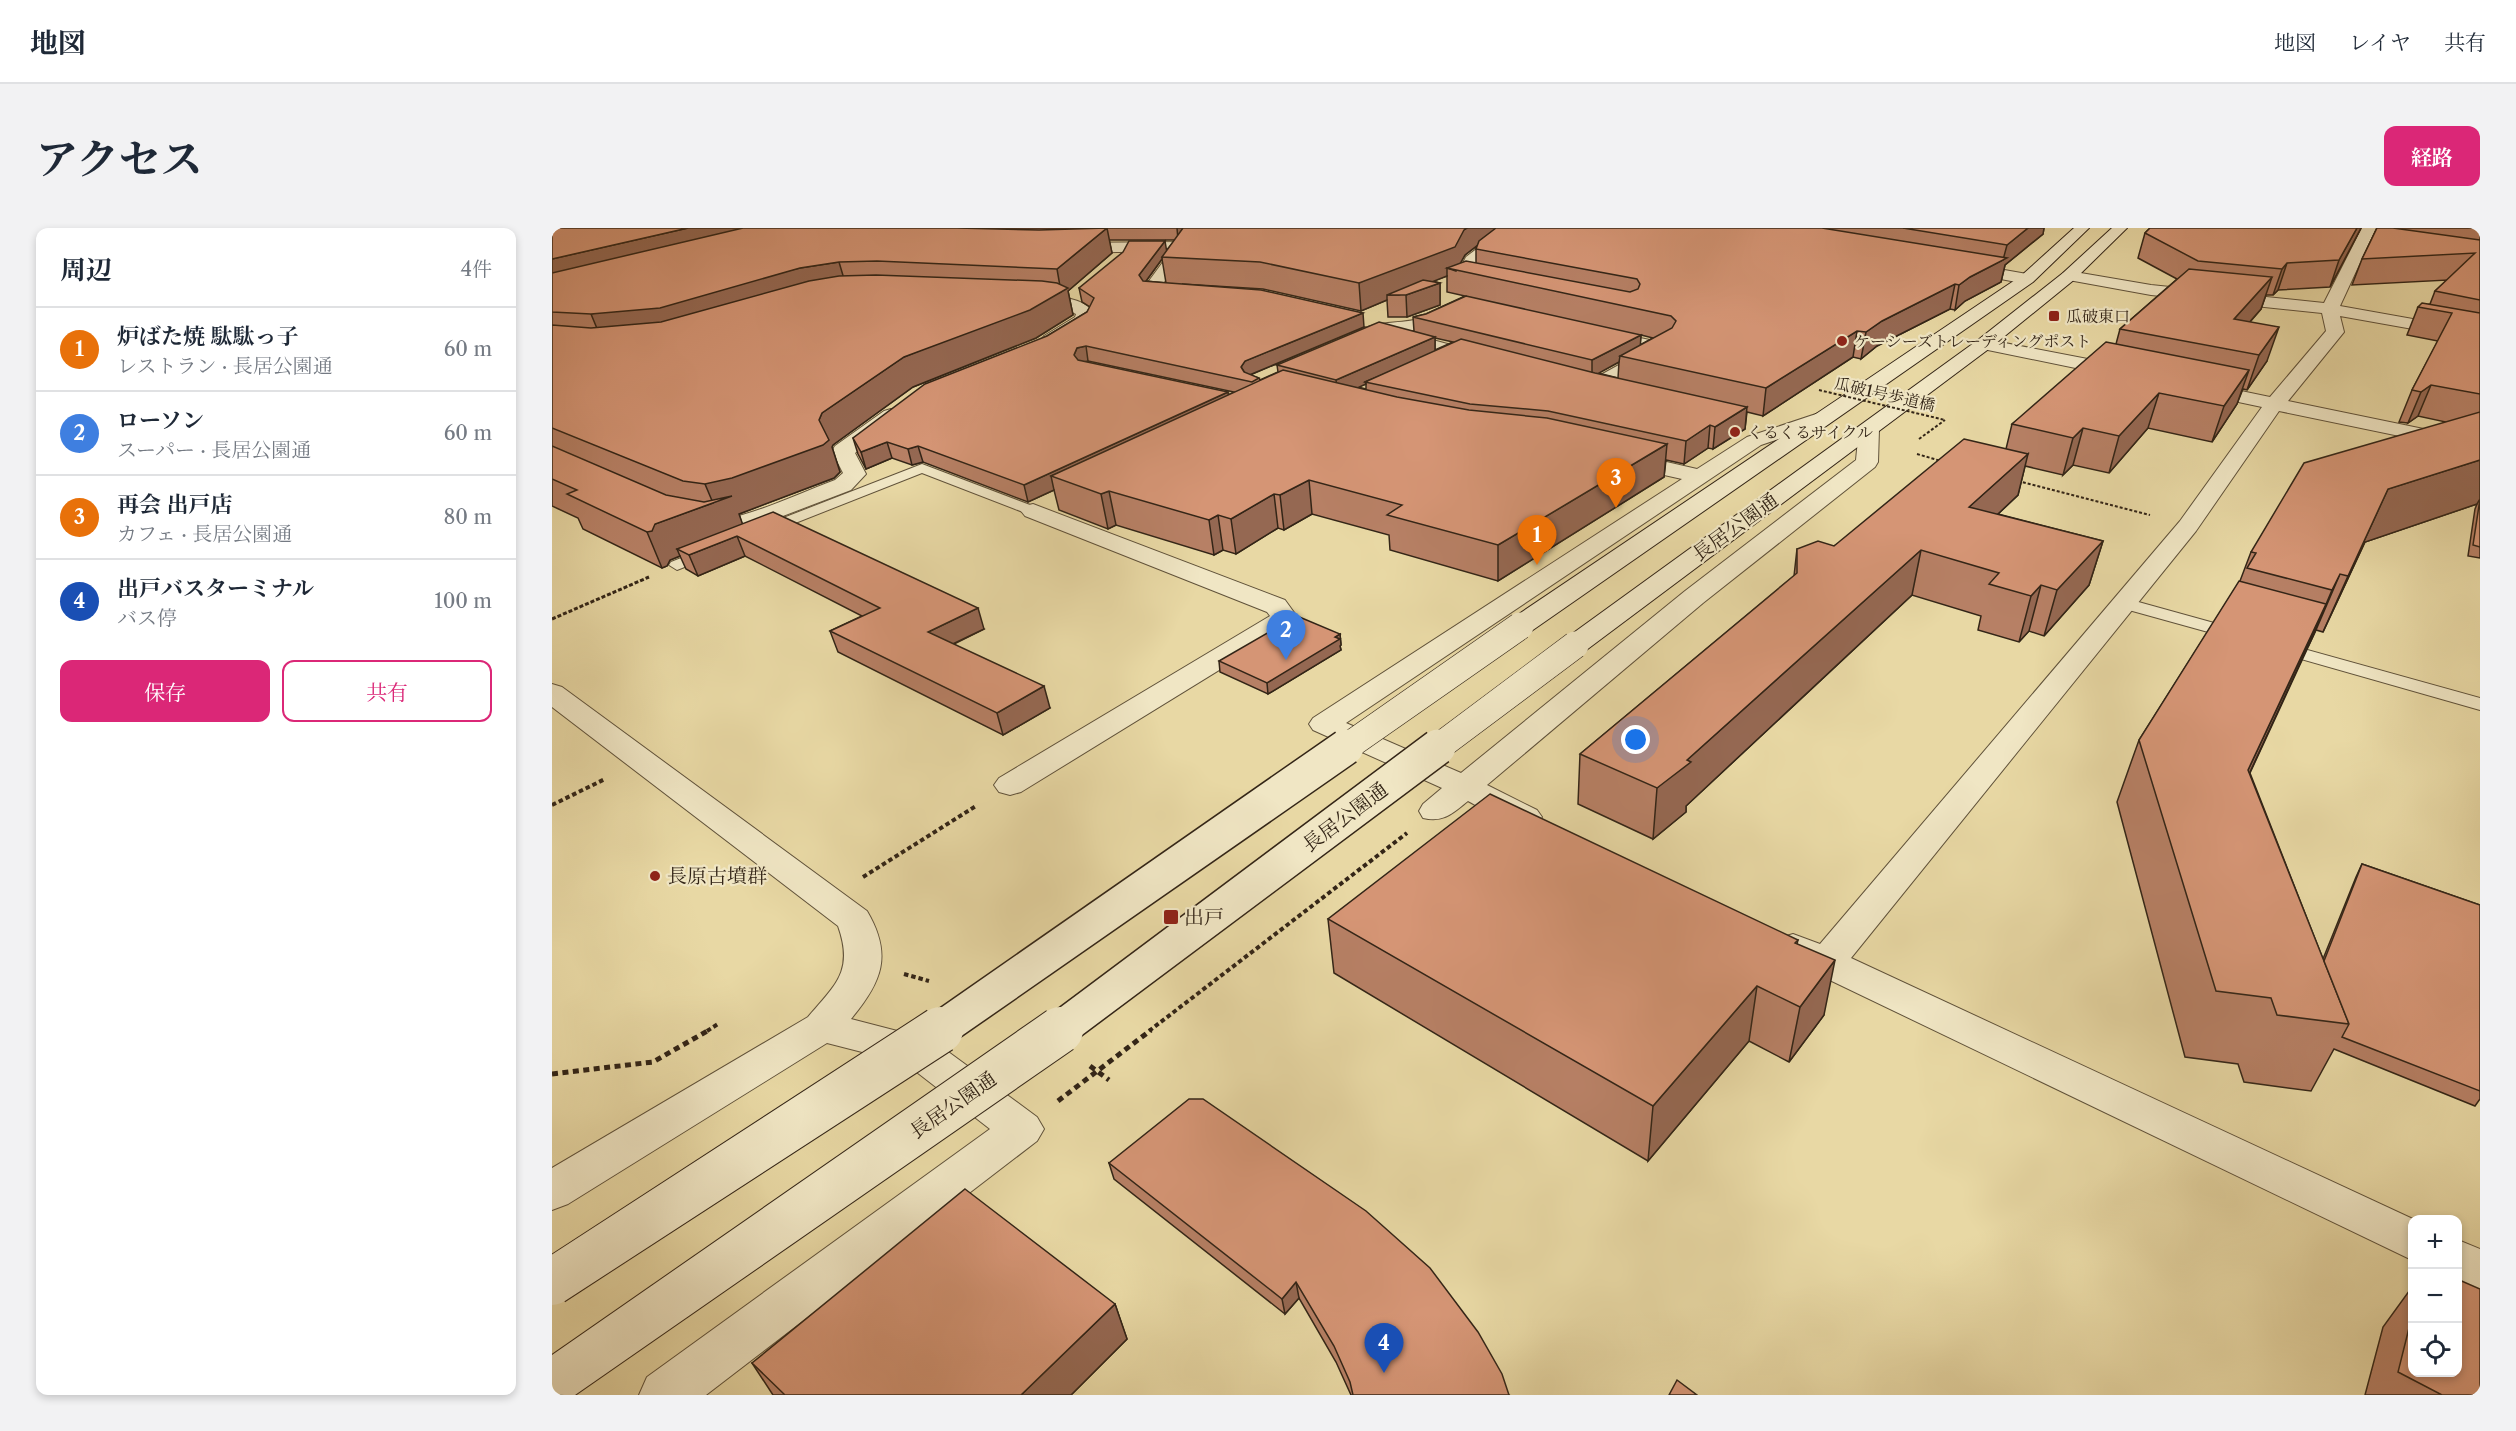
<!DOCTYPE html>
<html lang="ja">
<meta charset="utf-8">
<style>
body{margin:0;font-family:"Libre Caslon Text","Noto Serif JP",serif;background:#f2f2f3;color:#1f2937}
.controls{position:absolute;right:18px;bottom:18px;display:grid;overflow:hidden;border-radius:12px;box-shadow:0 3px 9px #0003}
.controls button{width:54px;height:54px;display:grid;place-items:center;padding:0;border:0;border-bottom:2px solid #e0e1e3;background:#fff;color:#1f2937;font:30px sans-serif}
.you{position:absolute;left:1084px;top:512px;width:21px;height:21px;margin:-15px;border:4px solid #fff;border-radius:50%;background:#1a73e8;box-shadow:0 0 0 9px #1a73e833}
.badge{display:grid;place-items:center;width:39px;height:39px;border-radius:50%;background:#db2777;color:#fff;font-size:20px;font-weight:700}
.pin{position:absolute;translate:-50% -50px;filter:drop-shadow(0 2px 3px #0008)}
.pin::after{content:'';position:absolute;top:32px;width:21px;height:18px;background:inherit;clip-path:polygon(0 0,100% 0,50% 100%)}
.list{margin:0;padding:0;list-style:none}
h2{display:flex;justify-content:space-between;align-items:center;height:78px;margin:0;padding:0 24px;font-size:26px}
h2 small{font-size:20px;font-weight:400;color:#747a83}
.list li{display:grid;grid-template-columns:39px 1fr auto;gap:18px;align-items:center;box-sizing:border-box;height:84px;padding:0 24px;border-top:2px solid #e0e1e3}
.list b{display:block;font-size:22px;white-space:nowrap}
.list p{margin:0;font-size:20px;white-space:nowrap;color:#747a83}
.list em{font-size:20px;font-style:normal;color:#747a83}
.actions{display:flex;gap:12px;padding:18px 24px}
.actions a{flex:1;padding:14px 0;border:2px solid #db2777;border-radius:12px;text-align:center;font-size:21px;color:#db2777}
.actions .main{background:#db2777;color:#fff}
.icon{flex:none;width:33px;height:33px;fill:none;stroke:currentColor;stroke-width:2;stroke-linecap:round;stroke-linejoin:round}
.map{position:relative;flex:none;width:1928px;height:1167px;overflow:hidden;border-radius:12px}
header{display:flex;align-items:center;gap:36px;box-sizing:border-box;height:84px;padding:0 30px;background:#fff;border-bottom:2px solid #e0e1e3}
header strong{font-size:28px}
nav{display:flex;gap:33px;margin-inline-start:auto;font-size:21px}
.intro{display:flex;align-items:center;justify-content:space-between;box-sizing:border-box;height:144px;padding:0 36px}
h1{margin:0;font-size:42px}
.button{padding:15px 27px;border-radius:12px;background:#db2777;color:#fff;font-size:21px;font-weight:700}
main{display:flex;gap:36px;padding:0 36px}
aside{flex:1;background:#fff;border-radius:12px;box-shadow:0 3px 9px #0003}
.map>svg:first-child{display:block}
.lines{fill:none;stroke-linecap:round;stroke-linejoin:round}
.service-casing{stroke:#60523a;stroke-width:2}
.minor-casing{stroke:#60523a;stroke-width:2}
.secondary-casing{stroke:#332517;stroke-width:2}
.path-far3{stroke:#332517;stroke-width:2;stroke-dasharray:3 2;stroke-linecap:butt}
.path-far2{stroke:#332517;stroke-width:3;stroke-dasharray:4 2;stroke-linecap:butt}
.path-far1{stroke:#332517;stroke-width:4;stroke-dasharray:4.5 3;stroke-linecap:butt}
.path{stroke:#332517;stroke-width:5;stroke-dasharray:6 4.5;stroke-linecap:butt}
.service{fill:#f0e6c4;fill-rule:evenodd}
.minor{fill:#f0e6c4;fill-rule:evenodd}
.secondary{fill:#f0e6c4;fill-rule:evenodd}
.secondary-bridge-far2-casing{stroke:#332517;stroke-width:28;stroke-linecap:butt}
.secondary-bridge-far1-casing{stroke:#332517;stroke-width:38;stroke-linecap:butt}
.secondary-bridge-casing{stroke:#332517;stroke-width:48;stroke-linecap:butt}
.path-bridge{stroke:#332517;stroke-width:2;stroke-dasharray:3 2;stroke-linecap:butt}
.secondary-bridge-far2{stroke:#f0e6c4;stroke-width:27}
.secondary-bridge-far1{stroke:#f0e6c4;stroke-width:35}
.secondary-bridge{stroke:#f0e6c4;stroke-width:46}
.wall{fill:#b78065;stroke:#332517;stroke-width:1.5;fill-rule:evenodd}
.shaded-wall{fill:#956852;stroke:#332517;stroke-width:1.5}
.building{fill:#d59575;stroke:#332517;stroke-width:1.5}
.poi-dot{fill:#8f2418;stroke:#f0e6c4;stroke-width:2}
.labels{text-anchor:middle;dominant-baseline:central;stroke-width:4.5;stroke-linejoin:round;paint-order:stroke}
.far-poi-label{font-size:16px;fill:#332517;stroke:#f0e6c4;text-anchor:start}
.far-street-label{font-size:16px;fill:#332517;stroke:#f0e6c4}
.street-label{font-size:20px;fill:#332517;stroke:#f0e6c4}
.poi-label{font-size:20px;fill:#332517;stroke:#f0e6c4;text-anchor:start}
</style>
<header>
<strong>地図</strong>
<nav><a>地図</a><a>レイヤ</a><a>共有</a></nav>
</header>
<div class="intro"><h1>アクセス</h1><a class="button">経路</a></div>
<main>
<aside>
<h2>周辺<small>4件</small></h2>
<ul class="list">
<li><span class="badge" style="background:#e8710a">1</span><div><b>炉ばた焼 駄駄っ子</b><p>レストラン · 長居公園通</p></div><em>60 m</em></li>
<li><span class="badge" style="background:#3f7fe0">2</span><div><b>ローソン</b><p>スーパー · 長居公園通</p></div><em>60 m</em></li>
<li><span class="badge" style="background:#e8710a">3</span><div><b>再会 出戸店</b><p>カフェ · 長居公園通</p></div><em>80 m</em></li>
<li><span class="badge" style="background:#1a4fb4">4</span><div><b>出戸バスターミナル</b><p>バス停</p></div><em>100 m</em></li>
</ul>
<div class="actions"><a class="main">保存</a><a>共有</a></div>
</aside>
<div class="map">
<svg width="1928" height="1167" viewBox="0 0 1928 1167">
<rect width="100%" height="100%" fill="#e8d8a4"/>
<filter id="stains"><feTurbulence type="fractalNoise" baseFrequency=".00333" numOctaves="4"/><feColorMatrix values="0 0 0 0 .2 0 0 0 0 .09 0 0 0 0 .02 0 0 0 .5 -.17"/></filter>
<radialGradient id="worn" r=".72"><stop offset=".6" stop-color="#630" stop-opacity="0"/><stop offset="1" stop-color="#630" stop-opacity=".3"/></radialGradient>
<g class="lines">
<g class="service-casing">
<g id="service">
<polygon points="370,236 486,280 488,283 486,286 476,286 370,245 218,305 208,305 205,302 208,299"/>
<polygon points="157,319 163,321 165,324 163,327 125,342 117,337 119,334"/>
<polygon points="1572,370 1691,403 1694,407 1691,411 1685,412 1566,379 1564,375"/>
<polygon points="1727,414 1928,470 1928,482 1721,423 1718,419 1721,415"/>
</g>
</g>
<g class="minor-casing">
<g id="minor">
<path d="M656,0H675L635,21L610,57L639,60L641,63C635,71 597,69 591,61L619,23L513,25L505,20L513,15L627,14Z"/>
<polygon points="952,0 968,0 926,34 918,52 906,52 904,49 914,29"/>
<polygon points="1810,0 1824,0 1788,78 1928,103 1928,113 1788,88 1792,104 1736,173 1891,205 1928,209 1928,221 1891,217 1727,183 1644,303 1299,730 1863,992 1860,992 1860,1032 1261,744 1228,728 1222,719 1228,710 1241,706 1268,716 1628,293 1710,179 1639,164 1636,160 1639,156 1646,154 1718,169 1774,103 1770,85 1599,67 1511,51 1509,48 1511,45 1517,43 1599,57 1772,75"/>
<polygon points="1407,34 1475,46 1483,51 1475,56 1401,42 1399,39"/>
<path d="M475,67C496,69 527,66 542,84L540,92L504,116H492L489,112L492,108L523,89L524,86L511,80L469,76L467,72L469,68Z"/>
<path d="M902,75L908,76L910,80L908,84L874,100L851,104L940,128L942,132L940,136H926L833,110L830,107L807,115L801,114L798,110C811,93 843,96 862,92C876,88 888,78 902,75Z"/>
<polygon points="1045,101 1117,116 1120,120 1117,124 1050,162 1036,162 1033,158 1036,154 1094,122 1039,110 1036,106 1039,102"/>
<polygon points="1432,111 1572,138 1579,140 1582,144 1579,148 1572,150 1426,120 1423,116 1426,112"/>
<path d="M339,181L346,183L349,187L346,191L303,225L314,246L299,262L210,296L167,307L138,302L134,297L138,292C149,289 159,294 170,292C209,284 246,266 283,252L291,245L280,223L283,218L332,183Z"/>
<path d="M1273,183L1280,185L1283,189L1280,193L1209,217L794,495L909,545L1133,363L1304,232L1307,201L1310,197L1317,195L1324,197L1327,201L1326,234L1323,239L1151,375L935,557L985,582L990,589L985,596C960,602 937,584 916,573C901,585 892,595 871,590L867,583L871,576L890,560L761,502L757,496L761,490L1130,251L1063,236L1060,231L1063,226L1071,224L1145,241L1195,209Z"/>
<polygon points="481,276 733,372 746,390 742,396 469,564 458,567 447,564 442,557 447,550 718,388 715,384 473,288 469,283 473,278"/>
<path d="M0,456L10,459L315,683C341,727 330,754 299,791L380,812L485,889L492,901L485,913L154,1167H87L95,1149L438,901L353,835L275,815L16,976L0,982V940L256,789C284,756 302,743 286,698L0,479Z"/>
<polygon points="1906,1012 1928,1021 1928,1065 1906,1056"/>
</g>
</g>
<g class="secondary-casing">
<g id="secondary">
<polygon points="1522,0 1537,0 1481,54 978,404 968,406 958,404 954,398 958,392 1469,48"/>
<polygon points="1560,0 1575,0 1523,51 1438,120 1033,423 1023,425 1013,423 1009,417 1013,411 1426,112 1511,45"/>
</g>
</g>
<g class="path-far3">
<polyline points="1367,211 1393,192"/>
<polyline points="1365,226 1389,233"/>
<polyline points="1466,253 1598,287"/>
</g>
<polyline class="path-far2" points="0,391 97,349"/>
<g class="path-far1">
<polyline points="0,577 53,551"/>
<polyline points="311,649 424,578"/>
<polyline points="352,746 377,753"/>
<polyline points="155,803 166,796"/>
<polyline points="597,803 855,605"/>
</g>
<g class="path">
<polyline points="538,838 557,852"/>
<polyline points="0,846 101,834 157,802"/>
<polyline points="506,873 599,802"/>
</g>
<use href="#service" class="service"/>
<use href="#minor" class="minor"/>
<use href="#secondary" class="secondary"/>
<g class="secondary-bridge-far2-casing">
<g id="secondary-bridge-far2">
<polyline points="792,521 968,398"/>
<polyline points="884,521 1023,417"/>
</g>
</g>
<g class="secondary-bridge-far1-casing">
<g id="secondary-bridge-far1">
<polyline points="386,803 794,519"/>
<polyline points="506,803 886,519"/>
</g>
</g>
<g class="secondary-bridge-casing">
<g id="secondary-bridge">
<polyline points="0,1054 388,802"/>
<polyline points="0,1155 508,802"/>
</g>
</g>
<polyline class="path-bridge" points="1267,162 1393,192"/>
<use href="#secondary-bridge-far2" class="secondary-bridge-far2"/>
<use href="#secondary-bridge-far1" class="secondary-bridge-far1"/>
<use href="#secondary-bridge" class="secondary-bridge"/>
</g>
<g class="wall">
<path d="M0,0H1492L1491,6L1453,37L1449,54L1413,73L1403,82L1398,81L1325,118L1309,131L1301,129L1211,188L1195,184L1193,201L1161,221L1156,220L1132,236L1114,232L1112,249L946,353L838,322L837,307L760,286L732,302L726,300L684,326L671,322L662,327L564,297L556,301L507,282L502,262L476,274L371,234L360,237L340,230L314,241L306,226L301,210L495,108L535,84L538,79L530,74L527,60L614,23L623,12H557L560,25L516,63L521,87L484,110L361,159L281,217L280,219L288,244L282,250L187,286L190,296L432,401L402,416L498,480L451,507L286,424L278,403L310,388L193,328L146,348L134,341L128,328L118,332L115,338L110,340L31,301L26,290L0,278ZM925,18L924,21V35H908L913,27ZM610,31L614,55L594,53L600,45ZM895,48V64L913,68L874,86L861,89L862,103L725,137L726,144L708,152L707,150L698,147L812,99L630,56L711,61L809,83L835,72L836,89H855L888,77V55L881,53ZM1089,107L1101,110L1088,117ZM883,110L901,114L883,122ZM536,133L682,164L676,167L532,134ZM1067,134L1066,150L1046,145ZM814,156V161L806,159Z"/>
<polygon points="1598,0 1809,0 1778,59 1726,62 1721,67 1714,67 1709,81 1698,94 1715,133 1695,162 1691,161 1685,176 1660,214 1596,200 1557,245 1521,237 1511,247 1473,238 1466,267 1446,286 1551,313 1537,357 1492,408 1477,403 1467,414 1426,402 1429,388 1360,367 1134,578 1134,584 1101,611 1026,576 1028,526 1242,348 1245,321 1282,318 1454,221 1460,196 1564,116 1568,101 1625,51 1586,30 1593,5"/>
<polygon points="1825,0 1928,0 1928,330 1916,328 1923,281 1925,276 1813,314 1771,404 1764,402 1698,545 1771,731 1804,649 1810,636 1928,677 1928,871 1923,878 1782,821 1759,863 1692,854 1686,836 1633,829 1565,574 1587,512 1688,353 1699,324 1894,194 1866,188 1856,195 1847,194 1860,162 1886,113 1855,107 1866,79 1878,76 1883,63 1895,52 1800,57 1810,31"/>
<polygon points="788,406 789,417 788,418 789,422 716,466 668,444 667,433"/>
<polygon points="776,691 1246,712 1245,716 1272,787 1237,834 1197,813 1096,933 782,745"/>
<polygon points="557,935 957,1167 799,1167 784,1134 747,1070 733,1086 562,951"/>
<polygon points="1860,1059 1860,1144 1928,1167 1813,1167 1831,1099"/>
<polygon points="563,1076 575,1111 519,1167 221,1167 200,1135"/>
</g>
<g class="shaded-wall">
<polygon points="136,0 244,0 0,60 0,31"/>
<polygon points="555,0 560,25 516,63 521,87 484,110 361,159 281,217 280,219 288,244 282,250 187,286 193,303 125,321 128,328 118,332 115,338 110,340 95,304 103,296 161,275 153,256 267,192 270,185 352,129 509,64 505,41"/>
<polygon points="625,0 651,0 626,12"/>
<polygon points="915,0 948,0 913,27 904,43 895,40 895,48 847,67 835,67 835,72 809,83 807,55"/>
<polygon points="1476,0 1492,0 1491,6 1453,37 1449,54 1413,73 1403,82 1407,57 1418,49 1451,32 1455,17"/>
<polygon points="1805,0 1809,0 1778,59 1787,32"/>
<polygon points="613,13 615,25 610,29 610,31 589,60 587,47"/>
<polygon points="287,34 295,61 51,115 39,86 248,40"/>
<polygon points="1735,35 1726,62 1721,67 1730,41"/>
<polygon points="1720,49 1709,81 1674,121 1682,91"/>
<polygon points="888,55 888,77 855,89 854,67"/>
<polygon points="1403,56 1398,81 1325,118 1309,131 1314,104 1330,93"/>
<polygon points="811,85 812,99 695,148 689,139 693,133"/>
<polygon points="1727,99 1715,133 1695,162 1707,127"/>
<polygon points="1305,103 1301,129 1211,188 1214,160"/>
<polygon points="1089,107 1088,123 1068,128 1067,134 1040,149 1040,132"/>
<polygon points="883,109 883,125 813,154 814,156 786,169 784,152"/>
<polygon points="534,118 536,133 528,135 525,142 522,127 525,120"/>
<polygon points="1697,142 1685,176 1660,214 1672,178"/>
<polygon points="1879,157 1866,188 1856,195 1869,164"/>
<polygon points="676,164 678,180 499,248 502,262 476,274 472,257"/>
<polygon points="1607,165 1596,200 1557,245 1567,208"/>
<polygon points="1195,179 1193,201 1161,221 1163,199"/>
<polygon points="1158,197 1156,220 1132,236 1134,213"/>
<polygon points="1531,200 1521,237 1511,247 1521,210"/>
<polygon points="335,214 340,230 314,241 309,224"/>
<polygon points="1115,216 1112,249 946,353 946,317"/>
<polygon points="366,218 371,234 360,237 356,221"/>
<polygon points="1476,226 1466,267 1408,322 1417,279"/>
<polygon points="1928,232 1928,275 1928,271 1925,276 1813,314 1771,404 1796,348 1836,261"/>
<polygon points="757,252 760,286 732,302 728,267"/>
<polygon points="557,263 564,297 556,301 549,266"/>
<polygon points="722,266 726,300 684,326 679,291"/>
<polygon points="666,287 671,322 662,327 657,292"/>
<polygon points="185,308 193,328 146,348 137,327"/>
<polygon points="1551,313 1537,357 1492,408 1505,362"/>
<polygon points="1369,322 1360,367 1134,578 1134,584 1101,611 1105,560 1135,532"/>
<polygon points="1788,346 1764,402 1756,419 1780,362"/>
<polygon points="1489,357 1477,403 1467,414 1479,368"/>
<polygon points="1774,376 1749,433 1670,605 1696,542"/>
<polygon points="426,380 432,401 382,425 376,404"/>
<polygon points="788,406 789,417 788,418 789,422 716,466 715,455"/>
<polygon points="492,458 498,480 451,507 445,485"/>
<polygon points="1283,732 1272,787 1237,834 1248,779"/>
<polygon points="1205,758 1197,813 1096,933 1101,878"/>
<polygon points="744,1054 747,1070 733,1086 730,1071"/>
<polygon points="563,1076 575,1111 519,1167 469,1167"/>
</g>
<g class="building">
<polygon points="0,0 136,0 0,31"/>
<polygon points="191,0 405,0 487,2 555,0 505,41 325,33 287,34 248,40 108,80 39,86 0,84 0,45"/>
<polygon points="631,0 915,0 912,2 903,19 807,55 708,34 610,29"/>
<polygon points="944,0 1270,0 1455,30 1418,49 1407,57 1403,56 1330,93 1314,104 1305,103 1214,160 1068,128 1120,100 1124,93 1119,88 895,40 914,33 1078,64 1086,61 1088,56 1085,51 924,21 927,13"/>
<polygon points="1351,0 1476,0 1455,17"/>
<polygon points="1598,0 1805,0 1787,32 1735,35 1730,41 1646,33 1593,5"/>
<polygon points="1825,0 1841,0 1928,12 1928,72 1883,63 1923,25 1810,31"/>
<polygon points="577,13 613,13 587,47 591,53 709,62 811,85 693,133 689,139 692,144 707,150 700,154 534,118 525,120 522,127 526,132 676,164 472,257 366,218 356,221 335,214 309,224 301,210 373,156 495,108 535,84 542,70 527,60 571,24"/>
<polygon points="1637,41 1720,49 1682,91 1727,99 1707,127 1568,101"/>
<polygon points="324,47 490,53 505,55 516,60 478,82 352,129 270,185 267,192 277,212 271,217 180,250 153,256 131,253 0,200 0,97 39,100 109,94 257,53 287,48"/>
<polygon points="871,52 888,55 854,67 835,67"/>
<polygon points="914,68 1089,107 1040,132 861,89 874,86"/>
<polygon points="1870,75 1928,85 1928,166 1879,157 1869,164 1860,162 1900,85 1866,79"/>
<polygon points="827,94 883,109 784,152 725,137"/>
<polygon points="909,111 1043,145 1195,179 1163,199 1158,197 1134,213 996,183 918,176 813,154"/>
<polygon points="1554,114 1697,142 1672,178 1607,165 1567,208 1531,200 1521,210 1460,196"/>
<polygon points="731,142 845,169 917,182 995,190 1115,216 946,317 835,287 850,277 757,252 728,267 722,266 679,291 666,287 657,292 557,263 549,266 499,248"/>
<polygon points="1928,184 1928,232 1836,261 1796,348 1788,346 1780,362 1695,340 1704,325 1699,324 1752,235"/>
<polygon points="1412,211 1476,226 1417,279 1551,313 1505,362 1489,357 1479,368 1437,356 1447,345 1369,322 1135,532 1139,534 1105,560 1028,526 1245,345 1245,321 1266,313 1282,318"/>
<polygon points="0,218 114,267 152,274 180,268 103,296 100,303 95,304 15,266 25,262 0,251"/>
<polygon points="1928,271 1928,319 1921,317"/>
<polygon points="221,284 426,380 376,404 492,458 445,485 278,403 328,380 185,308 137,327 125,321"/>
<polygon points="1687,353 1774,376 1696,542 1797,796 1725,787 1719,770 1664,763 1587,512"/>
<polygon points="745,388 788,406 783,409 788,411 715,455 667,433"/>
<polygon points="938,566 1246,712 1243,715 1283,732 1248,779 1205,758 1101,878 776,691"/>
<polygon points="1810,636 1928,677 1928,863 1790,809 1797,796 1772,733"/>
<polygon points="637,871 651,871 814,983 878,1040 926,1104 950,1146 957,1167 801,1167 798,1154 782,1118 744,1054 730,1071 557,935"/>
<polygon points="413,961 563,1076 469,1167 233,1167 200,1135"/>
<polygon points="1905,1051 1928,1061 1928,1167 1890,1167 1846,1144 1860,1088 1860,1144 1905,1144"/>
<polygon points="1125,1152 1145,1167 1117,1167"/>
</g>
<g class="poi-dot">
<rect x="1496" y="82" width="12" height="12" rx="3"/>
<circle cx="1290" cy="113" r="6"/>
<circle cx="1183" cy="204" r="6"/>
<circle cx="103" cy="648" r="6"/>
<rect x="611" y="681" width="16" height="16" rx="3"/>
</g>
<g class="labels">
<g class="far-poi-label">
<text x="1514" y="88">瓜破東口</text>
<text x="1302" y="113">ケーシーズトレーディングポスト</text>
<text x="1195" y="204">くるくるサイクル</text>
</g>
<g class="far-street-label">
<text transform="translate(1333 166) rotate(13)">瓜破1号歩道橋</text>
</g>
<g class="street-label">
<text transform="translate(1183 299) rotate(-36)">長居公園通</text>
<text transform="translate(793 589) rotate(-37)">長居公園通</text>
<text transform="translate(401 877) rotate(-35)">長居公園通</text>
</g>
<g class="poi-label">
<text x="115" y="648">長原古墳群</text>
<text x="632" y="689">出戸</text>
</g>
</g>
<rect width="100%" height="100%" filter="url(#stains)"/>
<rect width="100%" height="100%" fill="url(#worn)"/>
</svg>
<div class="controls">
<button>+</button>
<button>−</button>
<button><svg class="icon" aria-label="locate" viewBox="0 0 24 24"><circle cx="12" cy="12" r="6"/><path d="M12 2v4M12 18v4M2 12h4M18 12h4"/></svg></button>
</div>
<div class="you"></div>
<div class="pin badge" style="left:985px;top:337px;background:#e8710a">1</div>
<div class="pin badge" style="left:734px;top:432px;background:#3f7fe0">2</div>
<div class="pin badge" style="left:1064px;top:280px;background:#e8710a">3</div>
<div class="pin badge" style="left:832px;top:1145px;background:#1a4fb4">4</div>
</div>
</main>
